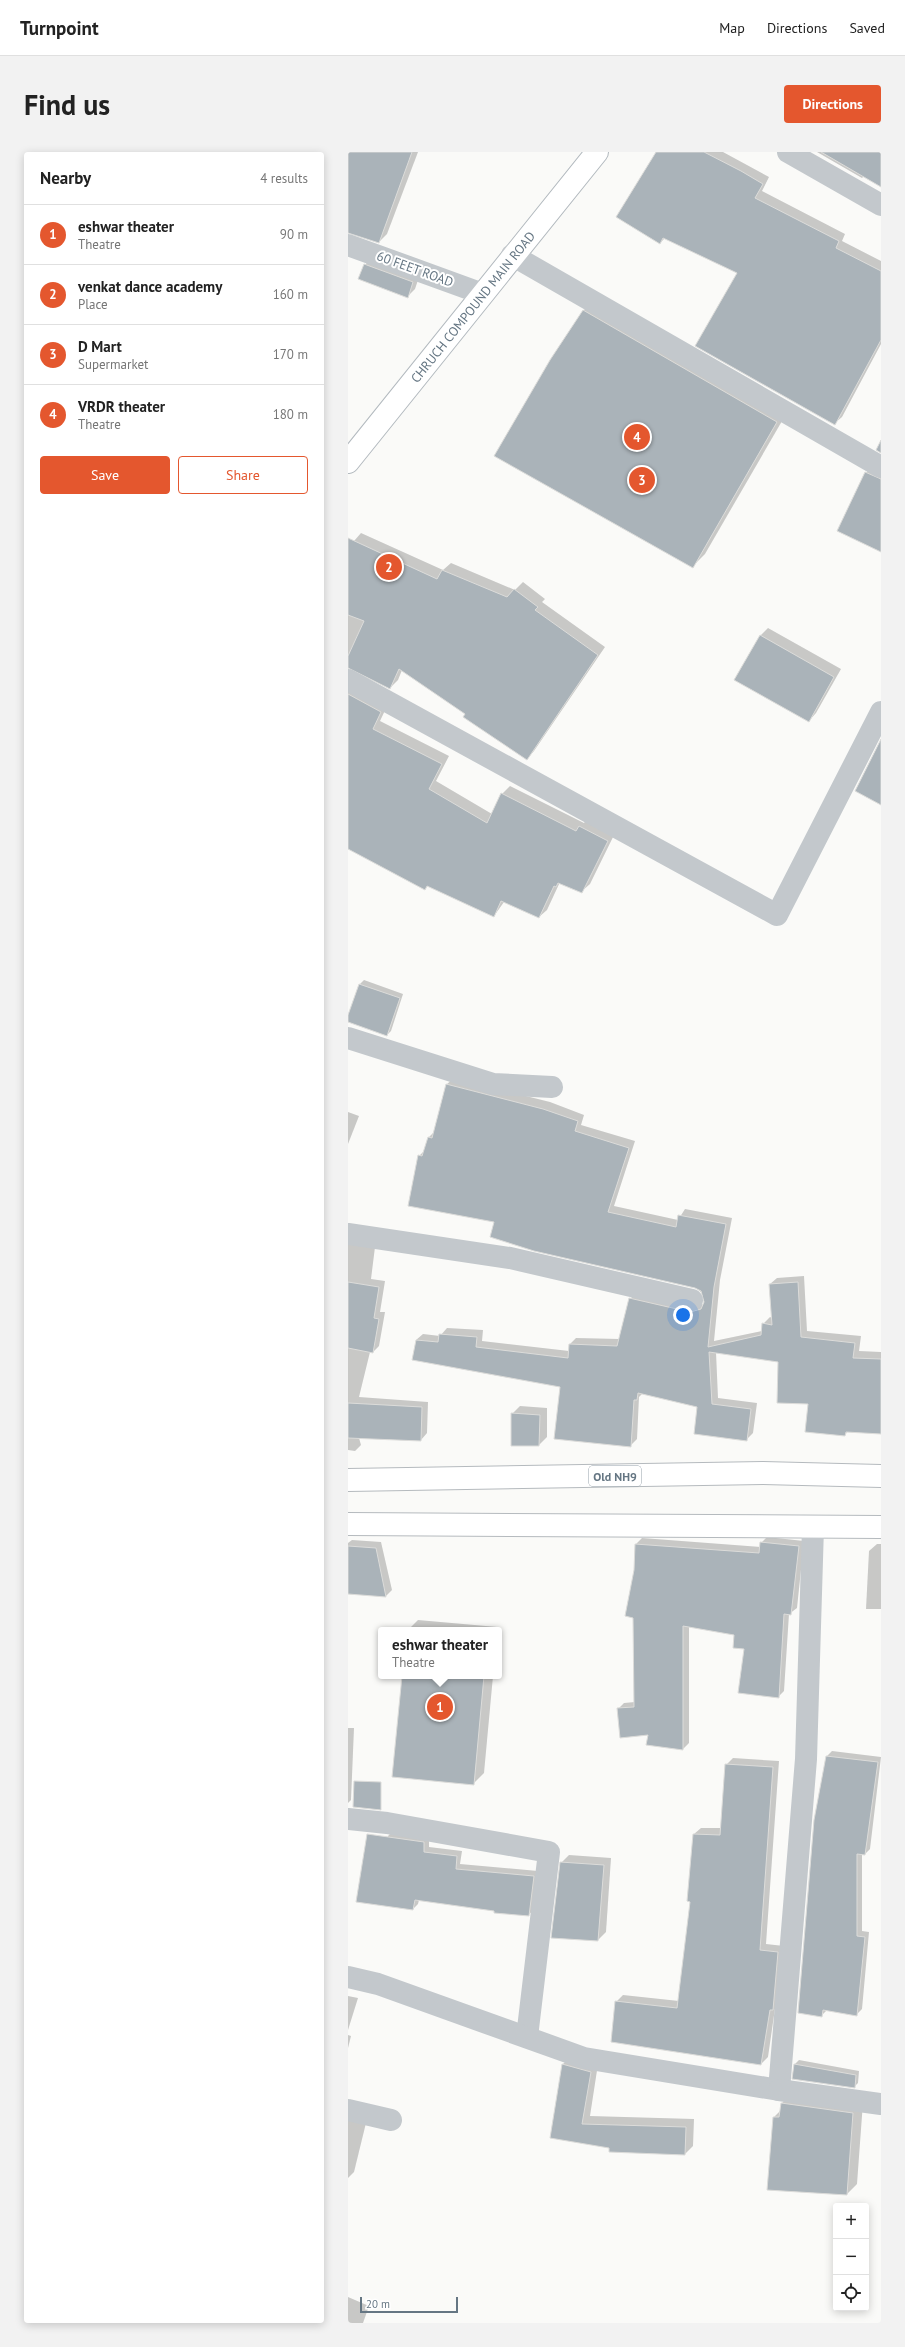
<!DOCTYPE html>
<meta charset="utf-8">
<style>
body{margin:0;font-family:"PT Sans",sans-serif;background:#f2f2f2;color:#222}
.controls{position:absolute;right:12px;bottom:12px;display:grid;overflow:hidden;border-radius:4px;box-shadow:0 2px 10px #0003}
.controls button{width:36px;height:36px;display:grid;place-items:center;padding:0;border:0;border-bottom:1px solid #e0e0e0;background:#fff;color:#222;font:20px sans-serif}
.scale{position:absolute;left:12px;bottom:10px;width:98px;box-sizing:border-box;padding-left:4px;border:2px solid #657683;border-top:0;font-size:11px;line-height:14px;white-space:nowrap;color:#657683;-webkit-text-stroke:3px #fff;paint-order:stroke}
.you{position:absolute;left:335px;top:1163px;width:14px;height:14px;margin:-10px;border:3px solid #fff;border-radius:50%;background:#1a73e8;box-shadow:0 0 0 6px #1a73e833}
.badge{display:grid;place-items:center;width:26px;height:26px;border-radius:50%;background:#e4572e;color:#fff;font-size:13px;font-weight:700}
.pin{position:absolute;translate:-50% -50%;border:2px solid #fff;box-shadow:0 1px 4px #0006}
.popup{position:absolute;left:30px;top:1475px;width:124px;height:52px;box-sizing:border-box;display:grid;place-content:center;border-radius:4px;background:#fff;filter:drop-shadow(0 1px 3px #0005);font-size:13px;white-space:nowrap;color:#767676}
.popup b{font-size:15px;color:#222}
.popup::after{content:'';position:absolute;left:50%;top:100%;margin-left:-8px;border:8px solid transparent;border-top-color:#fff}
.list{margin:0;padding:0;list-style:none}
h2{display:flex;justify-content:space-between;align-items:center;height:52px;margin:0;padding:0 16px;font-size:17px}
h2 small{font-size:13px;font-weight:400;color:#767676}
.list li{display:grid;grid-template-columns:26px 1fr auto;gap:12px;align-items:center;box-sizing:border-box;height:60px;padding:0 16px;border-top:1px solid #e0e0e0}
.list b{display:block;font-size:15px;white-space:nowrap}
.list p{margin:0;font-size:13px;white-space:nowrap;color:#767676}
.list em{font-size:13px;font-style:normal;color:#767676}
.actions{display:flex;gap:8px;padding:12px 16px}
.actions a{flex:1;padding:9px 0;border:1px solid #e4572e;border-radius:4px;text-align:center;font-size:14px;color:#e4572e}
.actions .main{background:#e4572e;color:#fff}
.icon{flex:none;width:22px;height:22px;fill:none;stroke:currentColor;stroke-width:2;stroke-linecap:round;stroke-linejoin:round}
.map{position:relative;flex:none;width:533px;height:2171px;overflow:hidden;border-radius:4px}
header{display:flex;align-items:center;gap:24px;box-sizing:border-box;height:56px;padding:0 20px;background:#fff;border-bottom:1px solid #e0e0e0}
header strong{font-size:19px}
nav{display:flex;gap:22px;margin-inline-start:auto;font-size:14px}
.intro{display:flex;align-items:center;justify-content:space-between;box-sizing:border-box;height:96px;padding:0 24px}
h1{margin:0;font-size:28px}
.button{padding:10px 18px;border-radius:4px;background:#e4572e;color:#fff;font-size:14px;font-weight:700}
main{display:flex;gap:24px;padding:0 24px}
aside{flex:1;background:#fff;border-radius:4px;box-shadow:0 2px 10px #0003}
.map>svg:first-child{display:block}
.shadow{fill:#0003}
.building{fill:#aab3b9;stroke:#dcdcda}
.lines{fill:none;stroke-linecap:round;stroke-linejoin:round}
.secondary-casing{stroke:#b3babf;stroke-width:24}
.primary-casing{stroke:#b5babe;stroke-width:24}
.street{stroke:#c3c8cc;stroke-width:22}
.secondary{stroke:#fff;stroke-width:22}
.primary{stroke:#fff;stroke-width:22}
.labels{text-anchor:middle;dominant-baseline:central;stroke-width:4;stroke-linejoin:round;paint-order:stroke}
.shield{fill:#fff;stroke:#939fa8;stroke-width:1}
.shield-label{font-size:12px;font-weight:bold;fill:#657683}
.street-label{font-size:13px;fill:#657683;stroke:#fff}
</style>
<header>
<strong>Turnpoint</strong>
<nav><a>Map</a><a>Directions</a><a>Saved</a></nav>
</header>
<div class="intro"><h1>Find us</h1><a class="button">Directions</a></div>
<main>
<aside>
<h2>Nearby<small>4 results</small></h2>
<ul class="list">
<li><span class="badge">1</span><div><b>eshwar theater</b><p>Theatre</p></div><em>90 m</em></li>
<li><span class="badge">2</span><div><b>venkat dance academy</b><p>Place</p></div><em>160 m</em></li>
<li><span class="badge">3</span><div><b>D Mart</b><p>Supermarket</p></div><em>170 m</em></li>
<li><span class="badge">4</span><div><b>VRDR theater</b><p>Theatre</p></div><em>180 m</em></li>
</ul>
<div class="actions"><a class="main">Save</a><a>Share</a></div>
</aside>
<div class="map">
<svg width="533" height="2171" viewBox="0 0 533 2171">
<rect width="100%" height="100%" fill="#fafaf8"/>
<g class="shadow">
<polygon points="0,0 70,0 39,82 31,90 0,80"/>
<polygon points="316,0 375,0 421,25 414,39 497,82 494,89 533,109 533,192 494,265 487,271 390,121 317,86 312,91"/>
<polygon points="469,0 533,0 533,33 516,24 514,26"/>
<polygon points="24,105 72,122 67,137 59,145 17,113"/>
<polygon points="248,146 441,257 357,402 344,415 235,159"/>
<polygon points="525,314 533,318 533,394 518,321"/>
<polygon points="13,381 95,418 103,411 167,438 175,430 197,447 194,450 257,495 186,599 179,607 118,562 54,518 50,528 42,536 0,515 0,402 6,389"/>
<polygon points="420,476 493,517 468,561 461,569 412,484"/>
<polygon points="0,530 40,552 32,569 101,604 88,629 144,662 154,642 162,634 236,671 239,667 267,681 242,732 234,739 212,730 199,758 191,765 156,750 146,764 80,734 77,736 0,696"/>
<polygon points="16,828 55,842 43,879 39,883 0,869 12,832"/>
<polygon points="106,926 202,950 236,963 233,973 287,989 266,1054 330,1068 337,1057 384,1066 372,1128 366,1189 414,1179 415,1172 422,1165 424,1166 422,1132 429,1126 456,1124 459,1179 513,1184 511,1199 533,1200 533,1281 500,1279 497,1283 461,1251 431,1209 368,1200 370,1246 409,1251 405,1281 398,1288 350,1254 295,1241 291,1245 289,1287 282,1294 213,1234 68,1188 75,1182 92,1184 99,1176 135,1178 134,1189 221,1199 222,1192 228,1186 272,1187 282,1147 289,1140 349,1154 357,1152 357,1144 347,1135 148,1070 71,1004 77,998 81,985 87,979 99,932"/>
<polygon points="0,960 11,964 0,992"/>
<polygon points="0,1092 27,1095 23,1127 37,1129 32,1160 37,1160 31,1194 25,1200 22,1200 11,1245 80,1250 79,1281 73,1288 11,1286 13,1293 7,1299 0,1298"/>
<polygon points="172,1254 199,1256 199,1285 191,1293 164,1293 164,1262"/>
<polygon points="419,1385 456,1389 449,1456 441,1462 436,1539 430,1545 387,1482 341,1474 341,1591 335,1597 301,1582 270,1557 276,1551 287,1550 288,1392 294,1386 413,1395 413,1391"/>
<polygon points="4,1388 33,1390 44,1438 38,1444 0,1442 0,1391"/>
<polygon points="529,1392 533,1392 533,1457 518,1457 521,1399"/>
<polygon points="70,1468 149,1475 149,1478 60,1478"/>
<polygon points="55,1524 145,1524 136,1621 125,1632"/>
<polygon points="0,1576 6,1576 3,1648 0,1651"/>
<polygon points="484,1599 533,1605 522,1697 517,1702 514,1702 514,1779 521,1780 514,1857 508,1863 479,1858 474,1863 479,1604"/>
<polygon points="385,1606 431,1609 418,1792 436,1794 420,1905 413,1912 268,1850 275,1843 331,1849 343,1749 346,1682 353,1676 374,1676 378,1613"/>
<polygon points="45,1679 81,1685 81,1695 114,1699 112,1712 190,1719 186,1758 180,1763 71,1748 70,1752 65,1757 33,1753 40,1684"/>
<polygon points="221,1703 263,1706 258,1780 250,1788 204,1785 213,1711"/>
<polygon points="0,1844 10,1846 0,1878"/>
<polygon points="0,1883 3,1884 0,1896"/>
<polygon points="223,1904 250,1912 242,1964 346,1967 345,1994 337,2002 262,1996 203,1986 215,1912"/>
<polygon points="451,1908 511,1919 510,1931 506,1935 445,1926 447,1912"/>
<polygon points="444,1941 515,1950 509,2032 499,2042 420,2037 426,1965 433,1958 434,1951"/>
<polygon points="0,1966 18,1971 6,2020 0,2026"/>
<polygon points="0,2145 21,2154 15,2171 0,2171"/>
</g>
<g class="building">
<polygon points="0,0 64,0 31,91 0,81"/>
<polygon points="308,0 356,0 393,19 415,32 407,46 491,89 488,96 533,119 533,188 487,273 347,194 389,121 315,86 312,92 268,65"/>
<polygon points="473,0 533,0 533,35"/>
<polygon points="16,112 65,130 60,146 10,127"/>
<polygon points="235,158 429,270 345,416 146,304 202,208"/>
<polygon points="533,288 533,301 528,298"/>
<polygon points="517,320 533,327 533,400 489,379"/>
<polygon points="0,386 89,427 94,418 159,445 166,437 190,455 187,458 250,503 179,608 115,565 117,562 51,517 42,537 0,516 0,504 16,469 0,463"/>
<polygon points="412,483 486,525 461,570 386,528"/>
<polygon points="0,542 33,560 25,577 94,612 81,637 139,671 153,641 228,679 231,674 260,689 234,741 210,731 208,735 206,734 191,766 153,749 146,765 79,734 77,738 0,697"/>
<polygon points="533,587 533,653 507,639"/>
<polygon points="11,832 52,846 39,884 0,870 0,863"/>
<polygon points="98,932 195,957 230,969 227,979 281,996 260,1060 328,1075 330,1063 378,1072 366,1135 360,1195 413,1183 414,1171 424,1173 421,1132 450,1130 453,1185 507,1191 505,1206 533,1207 533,1282 498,1280 497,1284 457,1280 460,1252 429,1251 430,1210 361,1200 364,1252 403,1257 399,1289 346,1282 349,1255 290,1241 289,1248 286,1248 283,1295 206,1287 212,1235 64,1208 68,1188 90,1190 91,1182 129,1185 128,1195 220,1206 221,1192 269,1194 281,1146 342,1160 353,1157 356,1150 353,1139 347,1136 186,1099 142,1085 146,1070 60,1054 70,1003 74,1004 80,985 84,986"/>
<polygon points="0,1130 31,1135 26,1166 31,1167 25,1201 0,1196"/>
<polygon points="0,1251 74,1255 73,1289 0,1286"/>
<polygon points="163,1261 192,1263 191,1294 163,1294"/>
<polygon points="412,1390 451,1394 443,1463 436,1462 431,1546 390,1541 396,1497 385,1496 386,1483 335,1474 335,1598 298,1593 300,1583 272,1586 269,1556 286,1555 285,1466 277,1464 286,1418 287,1392 411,1401"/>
<polygon points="0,1394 28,1396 38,1445 0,1442"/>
<polygon points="54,1524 136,1524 126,1633 44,1625"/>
<polygon points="478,1604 530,1610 517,1703 509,1702 509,1784 517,1785 509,1864 475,1858 474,1865 450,1861 466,1668"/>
<polygon points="377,1612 425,1615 412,1798 430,1800 425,1858 422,1858 413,1913 263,1890 267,1849 329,1856 342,1750 339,1749 345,1682 372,1683"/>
<polygon points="6,1629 33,1630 33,1658 5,1655"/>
<polygon points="19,1682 76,1690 76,1700 109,1704 108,1717 186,1724 181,1764 146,1761 146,1759 67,1748 65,1758 8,1750"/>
<polygon points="212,1710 256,1713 250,1789 203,1786"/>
<polygon points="214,1912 243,1920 234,1972 338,1975 337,2003 261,2000 261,1996 202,1986"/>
<polygon points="446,1912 508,1923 507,1936 444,1927"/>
<polygon points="433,1951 505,1961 499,2043 419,2038 425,1965 431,1965"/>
</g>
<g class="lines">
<g class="secondary-casing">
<g id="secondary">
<path id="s1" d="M0,310L249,0"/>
</g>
</g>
<g class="primary-casing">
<g id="primary">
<polyline points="0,1328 415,1321 533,1324"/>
<polyline points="0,1372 533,1375"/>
</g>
</g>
<g class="street">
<polyline points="440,0 533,53"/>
<polyline points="0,93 135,142"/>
<polyline points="164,103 533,315"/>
<polyline points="0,528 429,763 533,560"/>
<polyline points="0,886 145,932 204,935"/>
<polyline points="0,1082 162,1106 344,1148"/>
<polyline points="0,1667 39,1671 201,1700 179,1885"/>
<polyline points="0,1825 30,1832 236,1906 431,1938 458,1607 465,1375"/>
<polyline points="431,1938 533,1952"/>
<polyline points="0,1958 43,1968"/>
</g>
<use href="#secondary" class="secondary"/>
<use href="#primary" class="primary"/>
</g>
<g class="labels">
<rect class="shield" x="241" y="1314" width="52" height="20" rx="3"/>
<g class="shield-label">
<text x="267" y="1324">Old NH9</text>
</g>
<g class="street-label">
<text transform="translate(67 117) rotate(20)">60 FEET ROAD</text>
<text stroke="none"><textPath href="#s1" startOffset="199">CHRUCH COMPOUND MAIN ROAD</textPath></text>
</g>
</g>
</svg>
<div class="controls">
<button>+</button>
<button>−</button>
<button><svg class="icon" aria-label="locate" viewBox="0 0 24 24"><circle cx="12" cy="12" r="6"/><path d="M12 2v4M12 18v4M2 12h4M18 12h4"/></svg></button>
</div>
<div class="scale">20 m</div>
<div class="you"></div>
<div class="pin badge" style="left:92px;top:1555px">1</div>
<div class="popup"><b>eshwar theater</b>Theatre</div>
<div class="pin badge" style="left:41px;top:415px">2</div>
<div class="pin badge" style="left:294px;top:328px">3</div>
<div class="pin badge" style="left:289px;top:285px">4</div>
</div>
</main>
